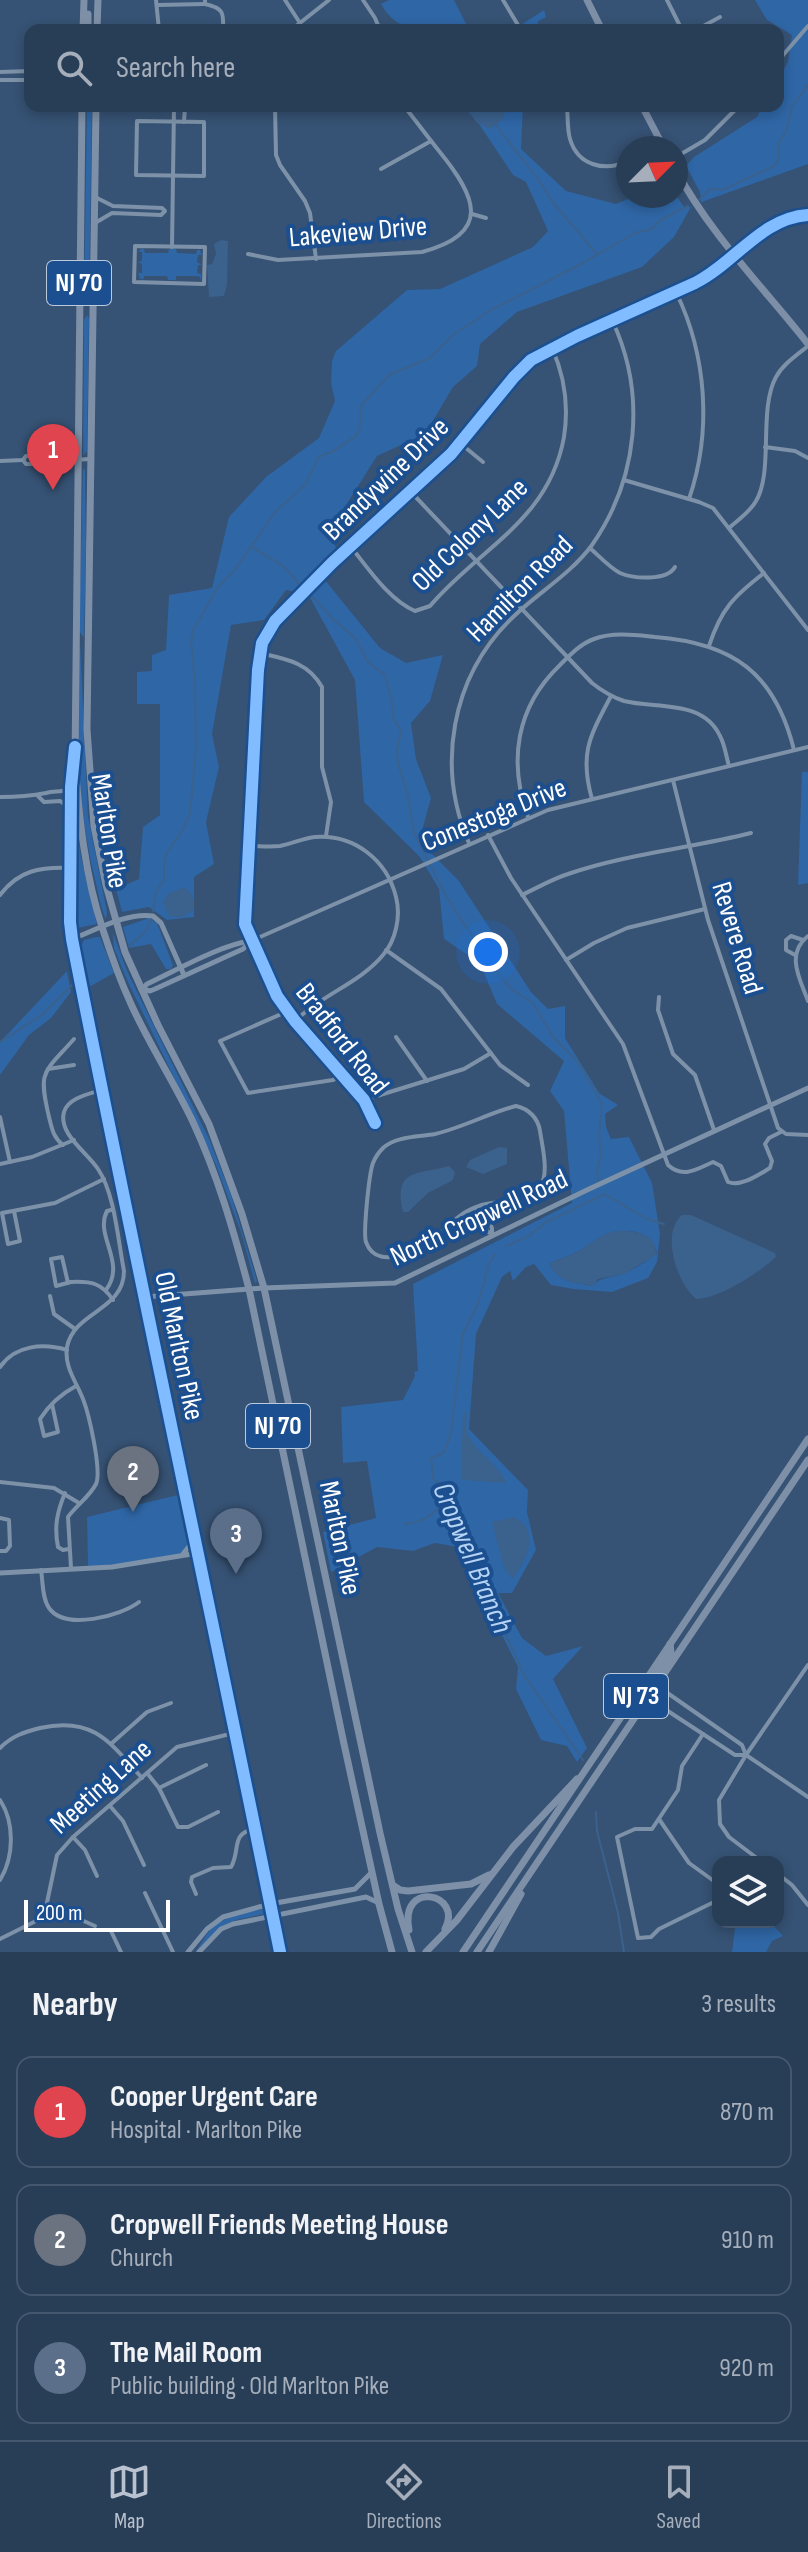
<!DOCTYPE html>
<meta charset="utf-8">
<style>
body{margin:0;font-family:"Sofia Sans Condensed",sans-serif;background:#30455d;color:#f1f3f6}
.controls{position:absolute;right:24px;bottom:24px;display:grid;overflow:hidden;border-radius:16px;box-shadow:0 4px 12px #0003}
.controls button{width:72px;height:72px;display:grid;place-items:center;padding:0;border:0;border-bottom:2px solid #44576d;background:#283e57;color:#f1f3f6;font:40px sans-serif}
.compass{position:absolute;left:616px;top:136px;width:72px;height:72px;border-radius:50%;background:#283e57;box-shadow:0 4px 12px #0003;rotate:66deg}
.scale{position:absolute;left:24px;bottom:20px;width:146px;box-sizing:border-box;padding-left:8px;border:4px solid #fff;border-top:0;font-size:22px;line-height:28px;white-space:nowrap;color:#fff;-webkit-text-stroke:6px #1b4f8f;paint-order:stroke}
.you{position:absolute;left:488px;top:952px;width:28px;height:28px;margin:-20px;border:6px solid #fff;border-radius:50%;background:#1a73e8;box-shadow:0 0 0 12px #1a73e833}
.badge{display:grid;place-items:center;width:52px;height:52px;border-radius:50%;background:#b9c2ce;color:#fff;font-size:26px;font-weight:700}
.pin{position:absolute;translate:-50% -66px;filter:drop-shadow(0 2px 4px #0008)}
.pin::after{content:'';position:absolute;top:42px;width:28px;height:24px;background:inherit;clip-path:polygon(0 0,100% 0,50% 100%)}
.list{margin:0;padding:0;list-style:none}
h2{display:flex;justify-content:space-between;align-items:center;height:104px;margin:0;padding:0 32px;font-size:34px}
h2 small{font-size:26px;font-weight:400;color:#a5aeba}
.list li{display:grid;grid-template-columns:52px 1fr auto;gap:24px;align-items:center;box-sizing:border-box;height:112px;margin:0 16px 16px;padding:0 16px;border:2px solid #44576d;border-radius:16px}
.list b{display:block;font-size:30px;white-space:nowrap}
.list p{margin:0;font-size:26px;white-space:nowrap;color:#a5aeba}
.list em{font-size:26px;font-style:normal;color:#a5aeba}
.icon{flex:none;width:44px;height:44px;fill:none;stroke:currentColor;stroke-width:2;stroke-linecap:round;stroke-linejoin:round}
.map{position:relative;flex:none;width:808px;height:1952px;overflow:hidden}
.search{position:absolute;background:#283e57;box-shadow:0 4px 12px #0003;left:24px;right:24px;top:24px;height:88px;display:flex;align-items:center;gap:20px;box-sizing:border-box;padding:0 28px;border-radius:16px;color:#a5aeba;font-size:30px}
.sheet{height:488px;background:#283e57}
nav{display:flex;justify-content:space-around;align-items:center;box-sizing:border-box;height:112px;border-top:2px solid #44576d;background:#283e57;font-size:22px;color:#a5aeba}
nav a{display:grid;justify-items:center;gap:4px}
nav .on{color:#b9c2ce}
.map>svg:first-child{display:block}
.green{fill:#2f66a5;fill-rule:evenodd}
.water{fill:#3b618d}
.lines{fill:none;stroke-linecap:round;stroke-linejoin:round}
.stream{stroke:#3b618d;stroke-width:2}
.minor{stroke:#7d92a8;stroke-width:4}
.tertiary{stroke:#7d92a8;stroke-width:5}
.primary{stroke:#7d8ea7;stroke-width:7}
.trunk{stroke:#7e90a7;stroke-width:7}
.cycleway-casing{stroke:#1b4f8f;stroke-width:17}
.cycleway{stroke:#80bcff;stroke-width:12}
.labels{text-anchor:middle;dominant-baseline:central;stroke-width:8;stroke-linejoin:round;paint-order:stroke}
.shield{fill:#1b4f8f;stroke:#bbcadd;stroke-width:2}
.shield-label{font-size:26px;font-weight:bold;fill:#fff}
.street-label{font-size:28px;fill:#fff;stroke:#1b4f8f}
.water-label{font-size:30px;font-style:italic;fill:#b5d3f5;stroke:#1b4f8f}
</style>
<div class="map">
<svg width="808" height="1952" viewBox="0 0 808 1952">
<rect width="100%" height="100%" fill="#365274"/>
<g class="green">
<path d="M389,0H454L469,30C436,30 399,38 381,4Z"/>
<polygon points="755,0 808,0 808,164 699,203 701,201 700,192 686,166 694,157 757,117 763,106 778,106 778,80 788,62 792,35 767,20"/>
<polygon points="544,10 546,17 537,22 543,30 513,30"/>
<polygon points="87,106 92,106 89,296 86,299 84,294"/>
<path d="M463,106H523L521,149L566,191L616,204L635,196L676,195L684,207H691L674,237L642,267L517,312L480,344L477,366L453,387L425,434L377,456L329,532L337,550L325,580L380,648L406,663L443,655L430,701L411,723L416,759L431,798L422,831L430,852L459,881L531,992L548,1009L565,1006V1038L599,1093L618,1105L605,1114L606,1127L611,1139L629,1137L652,1183L660,1234L657,1262L648,1278L612,1292L573,1289L551,1285L534,1264L526,1267L513,1281L510,1271L502,1277L476,1334L469,1429L528,1490L527,1512L536,1550L512,1593H498L522,1638L546,1656L583,1646L553,1679L587,1748L577,1762L567,1746L541,1740L516,1689L518,1667L458,1547L435,1543L413,1551L377,1547L331,1572L323,1532L376,1518L367,1461L343,1463L341,1407L403,1400L415,1376L414,1372L418,1371L413,1284L572,1203L564,1111L550,1091L564,1061L497,1004L480,963L444,939L439,889L420,857L364,802L355,680L308,594L286,590L264,620L231,625L212,734L219,767L206,822L214,864L194,877V917L167,920L149,907L122,912L116,889L139,879L143,827L160,815V704H137V672L152,671V655L166,650L169,595L212,588L229,517L266,477L319,438L335,401L331,383L332,361L336,351L407,290L440,289L533,247L548,231L526,182L513,175L479,124ZM618,1231C637,1231 651,1232 657,1253C650,1259 632,1271 622,1274C611,1278 599,1277 592,1286C575,1282 559,1283 550,1264C557,1259 561,1259 569,1256C587,1249 598,1234 618,1231Z"/>
<polygon points="141,249 144,249 145,253 168,253 169,249 176,249 177,253 196,254 197,250 200,250 202,255 198,255 197,262 202,265 198,265 197,273 201,274 201,280 199,276 176,276 176,280 168,280 167,276 144,276 144,279 140,279 138,273 142,273 142,264 138,262 142,261 142,252 138,252"/>
<polygon points="87,315 89,319 87,451 83,456 84,320"/>
<polygon points="83,469 85,470 86,547 84,638 79,631"/>
<path d="M80,642L88,816L107,912L106,919C101,910 99,896 96,884C78,812 72,715 80,642Z"/>
<polygon points="802,772 808,772 808,883 798,885"/>
<polygon points="74,810 81,857 97,924 78,928 75,923 75,868 72,863"/>
<polygon points="149,918 157,923 173,965 171,969 166,969 151,944 129,948 123,927"/>
<polygon points="113,933 127,971 210,1141 231,1195 257,1281 255,1283 241,1232 215,1163 127,980 114,948"/>
<polygon points="96,937 100,937 114,973 89,987 86,982 80,948 84,940"/>
<polygon points="67,971 71,992 51,1018 29,1035 0,1075 0,1042"/>
<polygon points="186,1493 191,1540 184,1554 133,1564 88,1567 87,1517"/>
<path d="M263,1909L264,1914L236,1920L222,1926L195,1952C201,1945 204,1937 210,1930C224,1916 245,1913 263,1909Z"/>
<polygon points="732,1922 770,1922 783,1936 772,1941 766,1952 732,1952 735,1929"/>
</g>
<g class="water">
<polygon points="466,106 506,106 506,107 502,120 490,129 476,122"/>
<polygon points="221,240 228,241 227,285 224,296 209,297 207,265 212,264 216,254 214,244"/>
<path d="M183,888C193,890 194,902 193,910L183,917H172L168,914L163,902L169,893Z"/>
<polygon points="499,1147 507,1148 507,1164 483,1174 466,1167 470,1160"/>
<path d="M449,1166L455,1172L453,1180L428,1193L408,1212H403C393,1167 419,1175 449,1166Z"/>
<path d="M682,1215H691L775,1253L776,1257C760,1272 719,1299 696,1299C677,1283 660,1234 682,1215Z"/>
<path d="M618,1231C636,1231 657,1233 656,1255L624,1274L598,1279L593,1286C575,1282 559,1284 550,1264C557,1259 562,1259 569,1256C587,1249 598,1233 618,1231Z"/>
<path d="M465,1412C467,1419 465,1430 469,1437C478,1454 500,1466 506,1483L464,1480L461,1478L463,1413Z"/>
<path d="M514,1517C542,1531 526,1561 512,1579L504,1567L492,1522Z"/>
</g>
<g class="lines">
<g class="stream">
<polyline points="495,124 541,183 551,200 597,254"/>
<polyline points="699,200 710,189 722,190 774,166 779,158 779,142 786,131 792,107 808,85"/>
<polyline points="252,547 283,566 333,619 356,639 368,662 385,675 392,701 393,718 401,731 397,751 398,763 407,792 414,833 446,896 488,960 512,990 532,1002 553,1037 578,1062 601,1102 602,1107 599,1136 601,1156 597,1169 599,1181"/>
<polyline points="153,911 156,892 164,880 164,863 167,852 181,833 190,814 196,748 195,681 191,642 193,630 218,587 234,571 276,511 305,485 319,457 335,450 356,436 360,427 361,406 389,375 430,358 454,334 491,310 583,263 635,233 652,229 659,221 688,206"/>
<polyline points="129,946 144,933 152,920"/>
<polyline points="0,1042 42,1015 74,983"/>
<polyline points="606,1195 647,1219 664,1224"/>
<polyline points="506,1246 529,1236 545,1223 605,1194"/>
<path d="M495,1254L489,1264L478,1304L463,1333L451,1433L444,1452L431,1459L433,1478L444,1488L445,1498C454,1504 453,1507 453,1516L523,1673L583,1760"/>
<path d="M405,1524C422,1523 436,1513 446,1500"/>
<polyline points="596,1812 597,1831 618,1913 624,1952"/>
</g>
<g class="minor">
<polyline points="156,0 159,30"/>
<path d="M205,0V4C223,8 224,12 223,30"/>
<polyline points="285,0 300,23"/>
<polyline points="363,0 375,18 380,30"/>
<polyline points="503,0 521,30"/>
<polyline points="667,0 682,30"/>
<polyline points="158,5 205,4"/>
<polyline points="291,30 329,0"/>
<polyline points="696,30 720,17"/>
<polyline points="778,61 808,26"/>
<polyline points="0,72 30,71"/>
<polyline points="0,80 30,80"/>
<polyline points="275,106 276,155 280,165 305,201 310,213 316,259"/>
<path d="M567,106C568,117 567,128 570,139C578,166 605,172 628,161"/>
<polygon points="137,121 204,122 204,176 136,175"/>
<polyline points="184,122 185,106"/>
<polyline points="655,148 662,144"/>
<polyline points="676,157 705,140 739,106"/>
<polyline points="381,169 431,141"/>
<polyline points="472,214 486,218"/>
<polyline points="95,223 112,213 161,215 165,211 162,208 113,206 97,198"/>
<polygon points="135,246 205,247 204,284 134,282"/>
<polyline points="172,247 174,106"/>
<path d="M248,254L278,260L422,252C494,233 475,195 439,151C427,136 416,121 404,106"/>
<path d="M676,292C707,356 712,432 689,499"/>
<polyline points="461,444 483,462"/>
<polyline points="765,447 795,451 808,458"/>
<polyline points="23,460 26,464 67,464 72,460 90,459"/>
<polyline points="0,461 23,460 26,456 67,455 72,460"/>
<polyline points="624,480 699,502 713,508 808,630"/>
<path d="M410,491L592,683C602,691 612,697 624,701C656,709 703,699 720,736C725,745 726,756 729,766"/>
<path d="M729,528C738,520 750,512 756,501C774,471 758,410 776,377C783,364 797,355 808,346"/>
<path d="M351,547C368,568 389,600 415,611L430,606C479,548 549,521 564,437C569,405 565,377 552,348"/>
<path d="M590,548C599,556 609,567 620,573C634,579 667,581 675,567"/>
<path d="M709,646C721,609 734,596 764,573"/>
<path d="M259,653C286,659 308,662 322,687V767L331,802L326,836"/>
<polyline points="673,780 708,920 778,1128 786,1134 808,1135"/>
<polyline points="38,796 44,802 60,801 71,808"/>
<path d="M0,797C16,797 31,796 46,793C56,790 62,794 71,787"/>
<path d="M592,799C579,753 590,736 611,696"/>
<path d="M528,817C508,761 516,707 560,665C570,655 580,644 594,639C613,632 635,635 655,637C733,643 775,673 794,750"/>
<path d="M488,835L511,878L623,1044L668,1165C683,1179 697,1169 713,1162L721,1166L728,1182C741,1187 758,1175 770,1168L772,1161L765,1144L769,1138L781,1132"/>
<path d="M469,843C436,767 451,678 511,619C536,594 571,574 592,545C638,479 647,394 612,320"/>
<path d="M249,846C259,846 270,847 280,846C292,844 303,838 315,837C354,834 387,860 396,897C401,916 396,940 383,955C360,983 321,995 295,1021"/>
<path d="M0,895C19,870 40,867 70,868"/>
<path d="M522,895C537,888 552,879 568,874C627,854 691,848 751,833"/>
<path d="M808,936C785,954 800,979 808,1001"/>
<polyline points="251,941 548,810 808,747"/>
<polyline points="386,950 441,989 500,1065 528,1085"/>
<polyline points="795,955 786,950 786,940 791,936 803,940"/>
<polyline points="566,960 594,943 627,928 705,909"/>
<polyline points="659,997 658,1010 673,1054 695,1075 714,1130"/>
<polyline points="288,1011 220,1041 248,1093 333,1080 340,1075"/>
<polyline points="396,1037 427,1081"/>
<polyline points="48,1069 74,1065"/>
<polyline points="364,1100 464,1069 491,1053"/>
<path d="M516,1106C529,1109 538,1118 540,1131C542,1145 549,1172 541,1185C529,1205 498,1199 479,1206C464,1211 455,1219 444,1230C430,1244 378,1276 366,1242C363,1233 369,1174 373,1163C375,1158 379,1152 383,1148C396,1136 419,1137 435,1134C464,1127 489,1113 516,1106Z"/>
<polyline points="0,1117 10,1162"/>
<path d="M375,1123L364,1100L295,1021L277,996L245,924L258,670L262,643L275,621L332,563L451,454L514,377L531,360L577,336L695,283C735,263 761,218 808,215"/>
<path d="M63,1145C53,1137 52,1129 49,1117C38,1070 43,1074 74,1039"/>
<polyline points="0,1164 32,1157 74,1140"/>
<polyline points="482,1206 492,1228 492,1233"/>
<polyline points="475,1208 487,1231 493,1235"/>
<polyline points="14,1211 20,1241 8,1244 2,1213 55,1203 104,1179"/>
<path d="M68,1283L62,1257L51,1259L56,1286L71,1282C91,1281 102,1283 113,1300"/>
<path d="M106,1290C127,1262 94,1236 107,1211L111,1210"/>
<polyline points="50,1296 54,1314 75,1329"/>
<path d="M0,1367C15,1345 43,1343 67,1350"/>
<path d="M52,1404L58,1432L44,1436L40,1419C49,1405 61,1394 76,1386"/>
<polyline points="0,1482 54,1488 79,1503"/>
<path d="M65,1493C57,1512 54,1527 58,1547L63,1550L69,1549"/>
<polyline points="0,1518 9,1520 10,1546 6,1551 0,1551"/>
<path d="M71,1568L68,1517C76,1506 90,1496 96,1484C102,1471 89,1414 83,1399C76,1381 64,1367 67,1347C74,1311 124,1311 124,1271C118,1241 115,1194 98,1169C87,1152 58,1134 64,1112C68,1098 89,1094 101,1090"/>
<path d="M41,1570C43,1582 42,1598 49,1608C65,1631 121,1616 139,1602"/>
<polyline points="656,1685 742,1745 746,1755"/>
<polyline points="648,1698 735,1755 746,1755 808,1797"/>
<polyline points="703,1734 682,1766 678,1790 652,1829 635,1829 617,1837 638,1938 651,1937 659,1929 718,1900"/>
<polyline points="112,1743 147,1712 171,1703"/>
<path d="M0,1748C12,1736 24,1732 40,1728C93,1716 110,1742 142,1778"/>
<polyline points="147,1773 159,1788 178,1827 188,1827 218,1812"/>
<polyline points="159,1788 206,1765"/>
<path d="M0,1800C15,1823 14,1857 0,1880"/>
<polyline points="110,1806 123,1821 144,1865"/>
<polyline points="659,1819 689,1863 718,1884"/>
<polyline points="73,1837 85,1850 97,1876"/>
<polyline points="762,1862 729,1837 720,1824 719,1800 746,1755 808,1665"/>
<polyline points="778,1874 792,1885 808,1905"/>
<polyline points="145,1893 173,1952"/>
<path d="M196,1894L191,1882L192,1877L213,1868L231,1867C241,1850 230,1834 254,1829"/>
<polyline points="48,1905 95,1926"/>
<polyline points="111,1931 121,1952"/>
<polyline points="0,1939 38,1920 45,1912 57,1855 73,1837 177,1747 234,1733"/>
</g>
<g class="tertiary">
<path d="M72,767L70,922L72,939C138,1277 212,1614 280,1952"/>
<path d="M72,939C96,930 127,912 153,916L161,923L184,975"/>
<polyline points="143,989 150,991 155,989 243,949 250,942"/>
<path d="M141,990L147,984C175,971 222,944 251,941"/>
<polyline points="145,1297 264,1288 395,1283 587,1190 808,1088"/>
<polyline points="183,1554 191,1544 190,1532 193,1529"/>
<polyline points="0,1573 112,1567 198,1553"/>
<polyline points="188,1952 207,1929 223,1917 270,1904 355,1889 372,1872"/>
<polyline points="199,1952 221,1929 233,1924 366,1897 379,1903"/>
</g>
<g class="primary">
<polyline points="587,0 602,30"/>
<polyline points="642,106 664,148"/>
<path d="M676,170C710,234 763,287 808,344"/>
</g>
<g class="trunk">
<polyline points="88,14 88,30"/>
<polyline points="83,30 84,0"/>
<polyline points="97,30 98,0"/>
<path d="M82,106L75,762C79,818 85,876 103,930C111,955 120,980 131,1004C149,1044 174,1082 193,1122C218,1176 234,1232 249,1289L344,1744L379,1904L392,1952"/>
<polyline points="96,106 87,729 94,826 106,885 125,952 158,1025 209,1124 242,1214 264,1288 380,1833 398,1909 412,1952"/>
<polyline points="648,1698 648,1686 671,1652 670,1644"/>
<polyline points="394,1886 400,1890 408,1891 471,1884 489,1875"/>
<path d="M409,1930C399,1879 464,1893 445,1929"/>
<polyline points="426,1952 457,1920 513,1847 577,1779"/>
<polyline points="463,1952 808,1439"/>
<polyline points="477,1952 808,1460"/>
<polyline points="489,1952 521,1894"/>
</g>
<g class="cycleway-casing">
<g id="cycleway">
<path d="M75,747L71,787L70,922L72,939C138,1277 212,1614 280,1952"/>
<path d="M375,1123L364,1100L295,1021L277,996L245,924L258,670L262,643L275,621L332,563L451,454L514,377L531,360L577,336L695,283C735,263 761,218 808,215"/>
</g>
</g>
<use href="#cycleway" class="cycleway"/>
</g>
<g class="labels">
<g class="shield">
<rect x="47" y="261" width="64" height="44" rx="6"/>
<rect x="246" y="1404" width="64" height="44" rx="6"/>
<rect x="604" y="1674" width="64" height="44" rx="6"/>
</g>
<g class="shield-label">
<text x="79" y="283">NJ 70</text>
<text x="278" y="1426">NJ 70</text>
<text x="636" y="1696">NJ 73</text>
</g>
<g class="street-label">
<text transform="translate(358 232) rotate(-5)">Lakeview Drive</text>
<text transform="translate(386 479) rotate(-44)">Brandywine Drive</text>
<text transform="translate(470 535) rotate(-44)">Old Colony Lane</text>
<text transform="translate(520 589) rotate(-45)">Hamilton Road</text>
<text transform="translate(494 815) rotate(-22)">Conestoga Drive</text>
<text transform="translate(109 831) rotate(81)">Marlton Pike</text>
<text transform="translate(737 938) rotate(73)">Revere Road</text>
<text transform="translate(342 1039) rotate(52)">Bradford Road</text>
<text transform="translate(479 1218) rotate(-25)">North Cropwell Road</text>
<text transform="translate(179 1346) rotate(78)">Old Marlton Pike</text>
<text transform="translate(340 1538) rotate(78)">Marlton Pike</text>
<text transform="translate(101 1787) rotate(-42)">Meeting Lane</text>
</g>
<g class="water-label">
<text transform="translate(472 1558) rotate(67)">Cropwell Branch</text>
</g>
</g>
</svg>
<div class="controls">
<button><svg class="icon" aria-label="layers" viewBox="0 0 24 24"><path d="M12 4l9 5-9 5-9-5zM3 14l9 5 9-5"/></svg></button>
</div>
<svg class="compass" viewBox="-18 -18 36 36"><path d="M0-13l5 13h-10z" fill="#e53935"/><path d="M0 13l5-13h-10z" fill="#a5aeba"/></svg>
<div class="scale">200 m</div>
<div class="you"></div>
<div class="pin badge" style="left:53px;top:490px;background:#e0444e">1</div>
<div class="pin badge" style="left:133px;top:1512px;background:#6b7280">2</div>
<div class="pin badge" style="left:236px;top:1574px;background:#5c6f8a">3</div>
<div class="search"><svg class="icon" aria-label="search" viewBox="0 0 24 24"><circle cx="10" cy="10" r="6"/><path d="M15 15l6 6"/></svg>Search here</div>
</div>
<section class="sheet">
<h2>Nearby<small>3 results</small></h2>
<ul class="list">
<li><span class="badge" style="background:#e0444e">1</span><div><b>Cooper Urgent Care</b><p>Hospital · Marlton Pike</p></div><em>870 m</em></li>
<li><span class="badge" style="background:#6b7280">2</span><div><b>Cropwell Friends Meeting House</b><p>Church</p></div><em>910 m</em></li>
<li><span class="badge" style="background:#5c6f8a">3</span><div><b>The Mail Room</b><p>Public building · Old Marlton Pike</p></div><em>920 m</em></li>
</ul>
</section>
<nav>
<a class="on"><svg class="icon" aria-label="map" viewBox="0 0 24 24"><path d="M3 6l6-2 6 2 6-2v14l-6 2-6-2-6 2zM9 4v14M15 6v14"/></svg>Map</a>
<a><svg class="icon" aria-label="directions" viewBox="0 0 24 24"><path d="M12 3l9 9-9 9-9-9zM9 14v-3h6M13 9l2 2-2 2"/></svg>Directions</a>
<a><svg class="icon" aria-label="saved" viewBox="0 0 24 24"><path d="M7 4h10v16l-5-4-5 4z"/></svg>Saved</a>
</nav>
